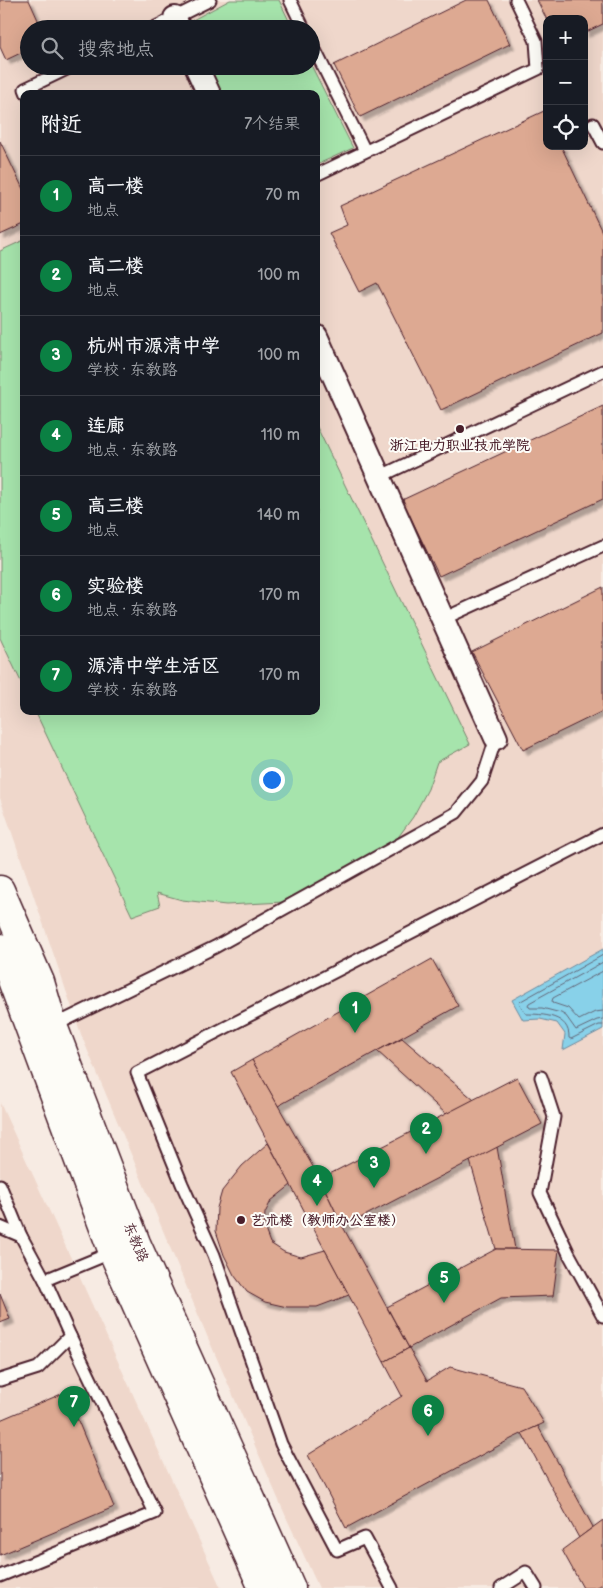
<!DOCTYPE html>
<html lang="zh">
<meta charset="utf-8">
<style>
body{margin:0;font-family:"Balsamiq Sans","LXGW WenKai TC",sans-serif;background:#20242c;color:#f1f3f6}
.controls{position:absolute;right:15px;top:15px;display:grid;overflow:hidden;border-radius:10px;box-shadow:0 5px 20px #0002}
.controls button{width:45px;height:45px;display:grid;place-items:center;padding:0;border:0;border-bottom:1px solid #363941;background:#171b24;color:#f1f3f6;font:25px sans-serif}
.you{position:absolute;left:271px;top:779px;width:18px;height:18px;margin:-12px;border:4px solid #fff;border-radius:50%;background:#1a73e8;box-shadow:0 0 0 8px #1a73e833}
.badge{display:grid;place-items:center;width:32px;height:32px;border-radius:50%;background:#0b8043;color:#fff;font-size:16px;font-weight:700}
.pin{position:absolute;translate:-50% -41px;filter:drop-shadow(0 1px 2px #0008)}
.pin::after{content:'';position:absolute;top:26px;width:18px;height:15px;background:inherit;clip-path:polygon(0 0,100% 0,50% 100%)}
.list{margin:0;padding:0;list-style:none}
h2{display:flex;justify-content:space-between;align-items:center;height:65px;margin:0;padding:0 20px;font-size:21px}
h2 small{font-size:16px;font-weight:400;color:#9ea1a6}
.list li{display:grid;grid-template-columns:32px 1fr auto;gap:15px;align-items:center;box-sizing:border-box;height:80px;padding:0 20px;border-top:1px solid #363941}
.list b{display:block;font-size:19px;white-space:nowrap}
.list p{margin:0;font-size:16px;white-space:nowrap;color:#9ea1a6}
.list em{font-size:16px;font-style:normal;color:#9ea1a6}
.icon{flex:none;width:28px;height:28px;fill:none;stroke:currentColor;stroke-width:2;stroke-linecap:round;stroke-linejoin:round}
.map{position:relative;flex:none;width:603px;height:1588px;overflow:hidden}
.search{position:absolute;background:#171b24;box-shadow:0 5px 20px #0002;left:20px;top:20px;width:300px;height:55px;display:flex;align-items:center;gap:12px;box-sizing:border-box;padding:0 18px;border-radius:28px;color:#9ea1a6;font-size:19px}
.panel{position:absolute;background:#171b24;box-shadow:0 5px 20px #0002;left:20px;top:90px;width:300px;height:625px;border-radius:10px}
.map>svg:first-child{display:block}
.built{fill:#efd7cb;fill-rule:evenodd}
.green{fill:#a6e4ac;stroke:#78826c}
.water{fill:#88d1e9;stroke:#6f8a9d}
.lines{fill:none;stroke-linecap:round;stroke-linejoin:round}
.shore{stroke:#636677;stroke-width:1}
.building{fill:#dda992;stroke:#4a1f2b;filter:url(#shadow)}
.service-casing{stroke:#4a1f2b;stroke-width:15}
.minor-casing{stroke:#4a1f2b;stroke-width:26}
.tertiary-casing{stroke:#4a1f2b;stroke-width:31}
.service{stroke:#fdfcf7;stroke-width:11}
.minor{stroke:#fdfcf7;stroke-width:22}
.tertiary{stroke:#fdfcf7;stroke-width:28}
.poi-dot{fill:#4a1f2b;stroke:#fdfcf7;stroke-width:2}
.labels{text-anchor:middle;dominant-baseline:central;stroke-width:4;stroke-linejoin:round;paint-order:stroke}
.poi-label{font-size:14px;font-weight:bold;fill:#4a1f2b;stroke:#fdfcf7}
.street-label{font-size:14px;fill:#4a1f2b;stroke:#fdfcf7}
</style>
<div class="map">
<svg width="603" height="1588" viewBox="0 0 603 1588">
<defs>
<filter id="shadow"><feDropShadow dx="4.5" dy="4.5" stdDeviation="1" flood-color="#0004"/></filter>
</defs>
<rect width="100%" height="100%" fill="#f7ebe3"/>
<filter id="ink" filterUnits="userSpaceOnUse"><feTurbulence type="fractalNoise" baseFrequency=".02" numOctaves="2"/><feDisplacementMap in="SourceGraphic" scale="10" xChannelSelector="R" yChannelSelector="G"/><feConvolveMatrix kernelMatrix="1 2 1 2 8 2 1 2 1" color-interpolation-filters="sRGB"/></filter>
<g filter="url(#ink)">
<g class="built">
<path d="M0,0H603V1588H319L287,1519L208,1338L82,1037L0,798ZM547,19H584V146H547ZM29,29H311V66H29ZM24,94H316V711H24Z"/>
<polygon points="0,1103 75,1267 221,1588 0,1588"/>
</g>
<g class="green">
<polygon points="230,0 279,0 293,29 189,29 187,23"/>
<polygon points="311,65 353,148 316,165 316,94 219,94 206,66 311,66"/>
<polygon points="24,240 24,688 0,638 0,251"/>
<polygon points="316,425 470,744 437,762 428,789 413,817 399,836 383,852 284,902 226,905 182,900 157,893 160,906 132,916 35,711 316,711"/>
</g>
<polygon class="water" points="603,949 603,1029 563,1050 565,1034 557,1023 540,1019 523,1020 512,1000"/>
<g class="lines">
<g class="shore">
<path d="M603,955L521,1001L519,1003L526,1014C542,1014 570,1015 569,1038L571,1039L599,1025H603"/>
<polyline points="603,962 529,1003 528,1005 530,1008 542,1008 561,1013 566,1016 576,1030 597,1020 603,1019"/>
<polyline points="603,971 553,998 552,1001 553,1003 568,1008 579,1020 595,1012 603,1011"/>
</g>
</g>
<g class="building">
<polygon points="0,0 29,0 42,29 29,29 29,49 6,60 0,47"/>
<polygon points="466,0 489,0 510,44 360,117 334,65"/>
<polygon points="537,0 603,0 603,24 584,33 584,19 547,19 547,20"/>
<polygon points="544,111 547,116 547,146 561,146 603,234 603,333 441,410 377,283 359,292 329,233 347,225 340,206"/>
<polygon points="0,141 24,191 24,224 0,235"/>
<polygon points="603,406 603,499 439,576 402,500"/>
<polygon points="603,587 603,711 523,750 472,652"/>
<polygon points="432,959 458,1006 278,1106 252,1060"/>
<polygon points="402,1038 474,1100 497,1147 515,1249 496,1249 470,1161 446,1114 377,1051"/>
<polygon points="252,1060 320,1179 343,1227 409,1348 384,1362 231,1072"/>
<polygon points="517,1077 542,1124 343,1227 320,1179"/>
<polygon points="268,1143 291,1185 271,1201 265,1213 264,1227 270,1243 284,1252 301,1257 325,1250 349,1295 317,1307 287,1307 265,1302 247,1292 234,1275 224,1255 216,1231 217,1208 222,1191 242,1166"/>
<polygon points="496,1249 559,1250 553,1296 501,1298 409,1348 387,1307"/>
<polygon points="0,1294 10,1319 0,1323"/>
<polygon points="409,1348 427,1381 450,1367 521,1386 544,1423 511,1439 346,1528 308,1455 402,1396 384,1362"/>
<polygon points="66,1392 114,1507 0,1555 0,1420"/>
<polygon points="538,1426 593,1527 579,1538 522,1433"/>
<polygon points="603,1520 603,1584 594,1588 583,1588 562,1550"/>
</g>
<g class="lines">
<g class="service-casing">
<g id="service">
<polyline points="290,0 304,29"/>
<polyline points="152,29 210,0"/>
<polyline points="311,42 365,151"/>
<polyline points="27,94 25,89 73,66"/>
<polyline points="593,124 603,143"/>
<polyline points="316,175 538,69 536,41 516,0"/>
<polyline points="379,477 603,371"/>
<polyline points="443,619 603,546"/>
<polyline points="53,1026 215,947 456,813 482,781 496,738"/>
<polyline points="541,1077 554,1117 540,1193 569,1254 603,1316"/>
<polyline points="0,1185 21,1236"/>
<polyline points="0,1227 21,1236 45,1280 70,1336 38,1368 0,1380"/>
<polyline points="45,1280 113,1252"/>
<polyline points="0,1576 155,1513 70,1336"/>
<polyline points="392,1588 365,1538 337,1550 281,1444 214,1255 182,1184 137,1073 603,834"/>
<polyline points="501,1588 526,1572 536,1588"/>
</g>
</g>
<g class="minor-casing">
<g id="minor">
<polyline points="175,18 179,29"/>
<polyline points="196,66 209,94"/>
<polyline points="316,336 496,738"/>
</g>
</g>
<g class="tertiary-casing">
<g id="tertiary">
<polyline points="0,890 40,982 53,1026 136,1243 291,1588"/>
<polyline points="0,948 113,1252 263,1588"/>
</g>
</g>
<use href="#service" class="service"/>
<use href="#minor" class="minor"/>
<use href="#tertiary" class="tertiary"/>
</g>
</g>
<g class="poi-dot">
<circle cx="460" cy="429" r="5"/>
<circle cx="241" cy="1220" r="5"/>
</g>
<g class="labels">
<g class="poi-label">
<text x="460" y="445">浙江电力职业技术学院</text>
<text x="251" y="1220" text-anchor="start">艺术楼（教师办公室楼）</text>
</g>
<g class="street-label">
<text transform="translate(136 1242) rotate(67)">东教路</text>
</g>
</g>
</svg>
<div class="controls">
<button>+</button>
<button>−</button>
<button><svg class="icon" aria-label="locate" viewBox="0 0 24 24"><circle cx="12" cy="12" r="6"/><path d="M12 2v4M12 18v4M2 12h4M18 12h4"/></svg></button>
</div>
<div class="you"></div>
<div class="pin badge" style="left:355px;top:1033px">1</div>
<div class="pin badge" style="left:426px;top:1154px">2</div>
<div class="pin badge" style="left:374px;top:1188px">3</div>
<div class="pin badge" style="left:317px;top:1206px">4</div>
<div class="pin badge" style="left:444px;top:1303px">5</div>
<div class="pin badge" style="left:428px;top:1436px">6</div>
<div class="pin badge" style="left:74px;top:1427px">7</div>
<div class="search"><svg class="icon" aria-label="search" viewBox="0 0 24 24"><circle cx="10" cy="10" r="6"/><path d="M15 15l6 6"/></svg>搜索地点</div>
<section class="panel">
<h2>附近<small>7个结果</small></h2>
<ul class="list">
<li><span class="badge">1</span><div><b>高一楼</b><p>地点</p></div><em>70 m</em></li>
<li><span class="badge">2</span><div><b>高二楼</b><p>地点</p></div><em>100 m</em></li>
<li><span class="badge">3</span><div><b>杭州市源清中学</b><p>学校 · 东教路</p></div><em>100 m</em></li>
<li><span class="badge">4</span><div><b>连廊</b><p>地点 · 东教路</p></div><em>110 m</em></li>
<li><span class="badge">5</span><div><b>高三楼</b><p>地点</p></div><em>140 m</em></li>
<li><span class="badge">6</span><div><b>实验楼</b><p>地点 · 东教路</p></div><em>170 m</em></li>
<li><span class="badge">7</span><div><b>源清中学生活区</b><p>学校 · 东教路</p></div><em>170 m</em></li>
</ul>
</section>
</div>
